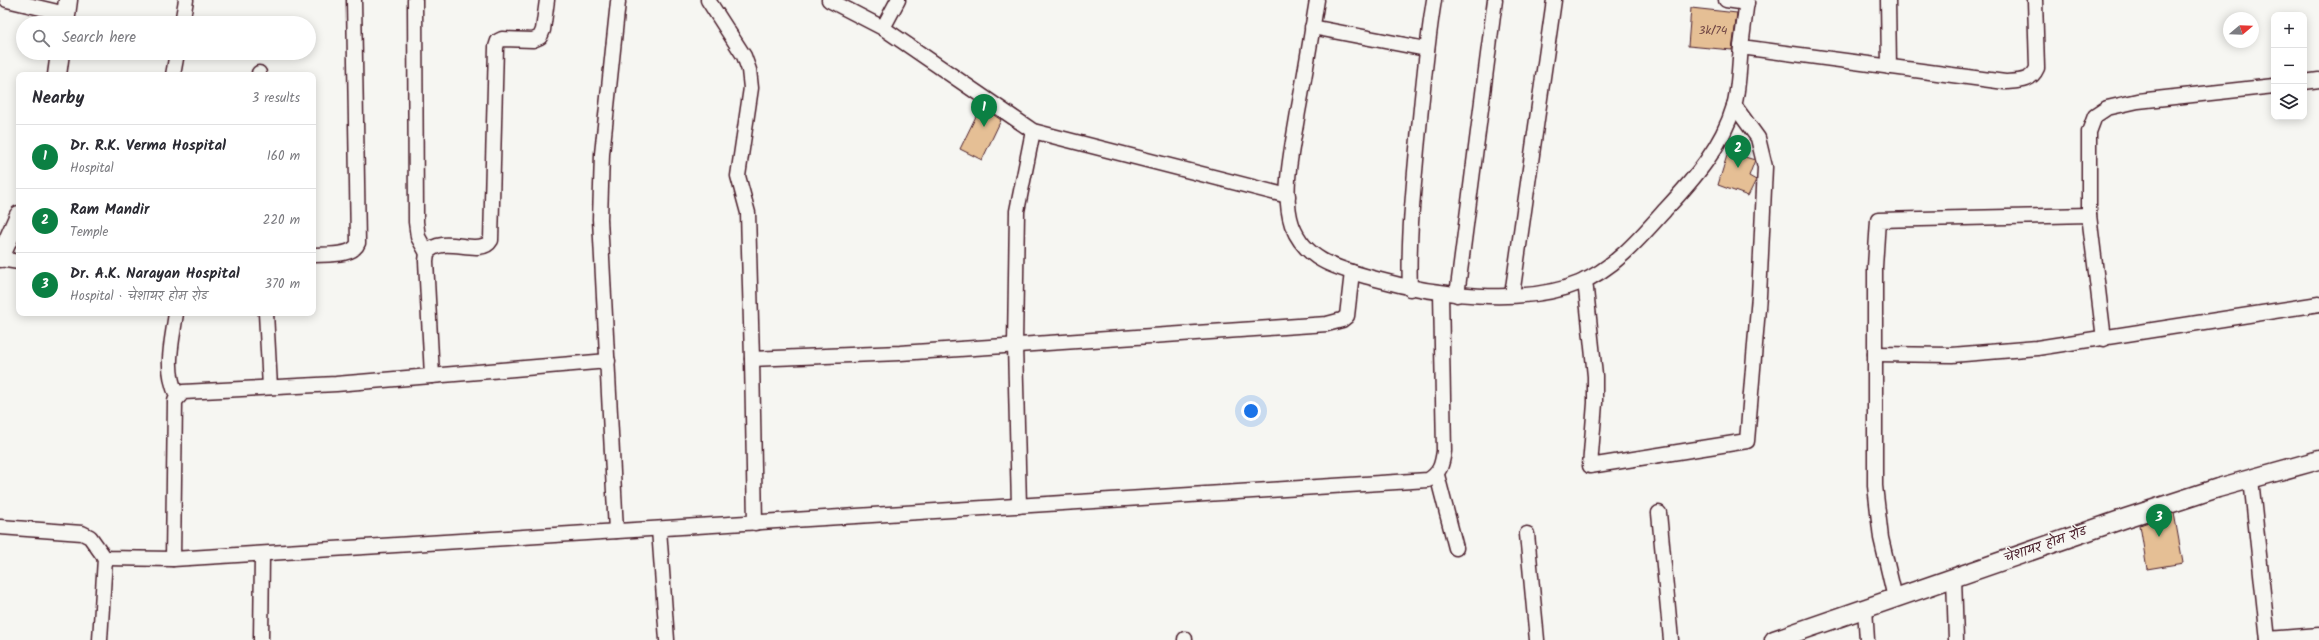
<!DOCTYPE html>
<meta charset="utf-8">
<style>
body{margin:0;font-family:Kalam,"Playpen Sans Deva",sans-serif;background:#f7f7f7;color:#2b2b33}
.controls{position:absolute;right:12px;top:12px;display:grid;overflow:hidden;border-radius:8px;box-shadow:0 2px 10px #0003}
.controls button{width:36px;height:36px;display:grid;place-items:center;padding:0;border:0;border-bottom:1px solid #e1e1e2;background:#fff;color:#2b2b33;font:20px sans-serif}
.compass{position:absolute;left:2223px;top:12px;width:36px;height:36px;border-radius:50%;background:#fff;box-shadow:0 2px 10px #0003;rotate:71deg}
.you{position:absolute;left:1251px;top:411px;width:14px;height:14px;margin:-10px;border:3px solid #fff;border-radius:50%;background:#1a73e8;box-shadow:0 0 0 6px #1a73e833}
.badge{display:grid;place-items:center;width:26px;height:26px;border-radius:50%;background:#0b8043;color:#fff;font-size:13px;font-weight:700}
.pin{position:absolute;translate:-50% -33px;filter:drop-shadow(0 1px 2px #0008)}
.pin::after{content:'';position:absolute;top:21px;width:14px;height:12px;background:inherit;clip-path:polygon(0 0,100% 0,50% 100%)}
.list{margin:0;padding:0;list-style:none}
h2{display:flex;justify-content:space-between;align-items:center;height:52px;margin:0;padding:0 16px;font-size:17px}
h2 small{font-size:13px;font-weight:400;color:#7c7c81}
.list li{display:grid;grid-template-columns:26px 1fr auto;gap:12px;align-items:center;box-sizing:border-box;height:64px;padding:0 16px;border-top:1px solid #e1e1e2}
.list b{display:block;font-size:15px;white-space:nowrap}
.list p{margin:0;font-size:13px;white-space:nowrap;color:#7c7c81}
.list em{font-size:13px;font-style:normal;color:#7c7c81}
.icon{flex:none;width:22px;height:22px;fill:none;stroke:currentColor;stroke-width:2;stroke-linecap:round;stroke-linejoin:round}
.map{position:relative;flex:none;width:2319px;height:640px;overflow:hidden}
.search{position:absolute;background:#fff;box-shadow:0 2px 10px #0003;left:16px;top:16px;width:300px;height:44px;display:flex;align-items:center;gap:10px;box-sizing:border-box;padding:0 14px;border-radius:22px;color:#7c7c81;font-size:15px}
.panel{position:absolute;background:#fff;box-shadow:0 2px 10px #0003;left:16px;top:72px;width:300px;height:244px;border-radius:8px}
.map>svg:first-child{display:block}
.building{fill:#e5bf95;stroke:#4a1f2b}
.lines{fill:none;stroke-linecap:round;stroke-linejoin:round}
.minor-casing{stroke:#4a1f2b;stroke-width:17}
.tertiary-casing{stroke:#4a1f2b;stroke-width:21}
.minor{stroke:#f6f6f2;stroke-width:14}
.tertiary{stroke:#f6f6f2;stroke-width:18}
.labels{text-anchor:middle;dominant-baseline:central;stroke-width:3;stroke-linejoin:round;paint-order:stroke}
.number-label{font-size:12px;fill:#714746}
.street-label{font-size:14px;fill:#4a1f2b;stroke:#f6f6f2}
</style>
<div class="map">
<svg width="2319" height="640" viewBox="0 0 2319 640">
<rect width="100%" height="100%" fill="#f6f6f2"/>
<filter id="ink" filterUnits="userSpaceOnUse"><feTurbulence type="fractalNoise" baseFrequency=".025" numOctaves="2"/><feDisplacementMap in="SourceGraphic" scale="8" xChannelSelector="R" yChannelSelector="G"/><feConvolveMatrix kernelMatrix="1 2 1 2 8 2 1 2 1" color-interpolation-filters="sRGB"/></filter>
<g filter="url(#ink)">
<g class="building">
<polygon points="1691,8 1737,13 1732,50 1688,46"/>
<polygon points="981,106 1001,120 982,160 960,149"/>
<polygon points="1728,152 1755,160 1749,176 1756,180 1748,196 1718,185"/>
<polygon points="2174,513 2183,563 2147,569 2140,525"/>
</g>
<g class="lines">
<g class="minor-casing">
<g id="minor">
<polyline points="7,0 66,14"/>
<polyline points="415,0 416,222 418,237 427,253"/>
<polyline points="708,0 744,56 749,70 751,88 738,176 748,213 752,359 900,353 1327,324 1342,320 1347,316 1352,272"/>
<polyline points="829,0 883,28 1033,131 1288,196"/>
<path d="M1317,0C1311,37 1305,75 1298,112C1293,145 1281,192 1292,225C1306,263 1341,269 1376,279C1432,295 1524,306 1579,283C1614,269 1641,237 1665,210C1694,179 1722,147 1734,106C1739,88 1739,66 1741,47"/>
<polyline points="1726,0 1747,3"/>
<path d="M1747,0L1741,47L2005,82C2019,81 2031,82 2037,68L2035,0"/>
<polyline points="1888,0 1889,67"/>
<polyline points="182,23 186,0"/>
<polyline points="1312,27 1426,49"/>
<polyline points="883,28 898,0"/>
<polyline points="173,75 177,53"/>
<polyline points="259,75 259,73"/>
<polyline points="2304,82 2319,80"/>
<path d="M313,255C326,254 353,257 358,243L354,0"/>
<polyline points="0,259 19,262"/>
<polyline points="1585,280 1595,376 1595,403 1590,466 1747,441 1759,296 1765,167 1758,138 1734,105"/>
<path d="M1410,289C1408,242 1413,195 1417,149C1422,99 1426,49 1434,0"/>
<polyline points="1457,295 1495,0"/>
<polyline points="1512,295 1554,0"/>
<path d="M176,313C172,343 164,368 177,396"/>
<polyline points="266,313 270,387"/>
<polyline points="2104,339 2089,215 2089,132 2095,116 2107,108 2138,101 2274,86"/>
<polyline points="1875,354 1952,355 2037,348 2319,304"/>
<polyline points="752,359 755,523"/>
<path d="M432,376L426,261L427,253C442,233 481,258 491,240L496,47L498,41L502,39L533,40L540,37L543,30L547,0"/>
<polyline points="1437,475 1456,548"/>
<polyline points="2251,479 2268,640"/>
<polyline points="1019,506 1015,345 1017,211 1033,131"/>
<polyline points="1659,513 1671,640"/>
<path d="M0,527L82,533L90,537L105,558L173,559L1428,480C1440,473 1442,465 1444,451L1441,293"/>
<polyline points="659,529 667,640"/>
<polyline points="616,531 600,219 602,154 618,2"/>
<polyline points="1527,534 1537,640"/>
<polyline points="173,559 175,401 183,392 336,384 608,361"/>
<polyline points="1954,577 1956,640"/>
<polyline points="1895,598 1881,538 1875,486 1875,267 1878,220 2089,215"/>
<polyline points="1865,608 1867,640"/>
<polyline points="1185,639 1185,640"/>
<polyline points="2268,639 2319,635"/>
<polyline points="100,640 105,558"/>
<polyline points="261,640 262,555"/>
</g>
</g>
<g class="tertiary-casing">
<g id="tertiary">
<polyline points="65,23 68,0"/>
<polyline points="57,75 60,53"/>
<polyline points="0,258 19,215"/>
<polyline points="1774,640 2126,518 2218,488 2319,460"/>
</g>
</g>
<use href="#minor" class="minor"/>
<use href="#tertiary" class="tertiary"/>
</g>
</g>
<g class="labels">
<g class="number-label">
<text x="1713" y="30">3k/74</text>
</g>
<g class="street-label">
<text transform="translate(2045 545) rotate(-19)">चेशायर होम रोड</text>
</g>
</g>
</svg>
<div class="controls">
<button>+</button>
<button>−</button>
<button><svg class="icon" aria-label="layers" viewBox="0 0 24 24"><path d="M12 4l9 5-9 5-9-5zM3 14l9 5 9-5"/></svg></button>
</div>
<svg class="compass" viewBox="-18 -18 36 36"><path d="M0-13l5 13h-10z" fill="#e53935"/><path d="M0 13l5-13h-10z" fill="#7c7c81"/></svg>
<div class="you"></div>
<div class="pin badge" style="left:984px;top:127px">1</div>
<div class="pin badge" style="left:1738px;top:168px">2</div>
<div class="pin badge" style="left:2159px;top:537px">3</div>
<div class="search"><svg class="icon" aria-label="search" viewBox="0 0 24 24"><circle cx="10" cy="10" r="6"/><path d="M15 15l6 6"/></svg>Search here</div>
<section class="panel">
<h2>Nearby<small>3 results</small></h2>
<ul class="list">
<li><span class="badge">1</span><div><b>Dr. R.K. Verma Hospital</b><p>Hospital</p></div><em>160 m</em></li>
<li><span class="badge">2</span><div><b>Ram Mandir</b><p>Temple</p></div><em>220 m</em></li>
<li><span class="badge">3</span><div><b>Dr. A.K. Narayan Hospital</b><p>Hospital · चेशायर होम रोड</p></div><em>370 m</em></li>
</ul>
</section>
</div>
